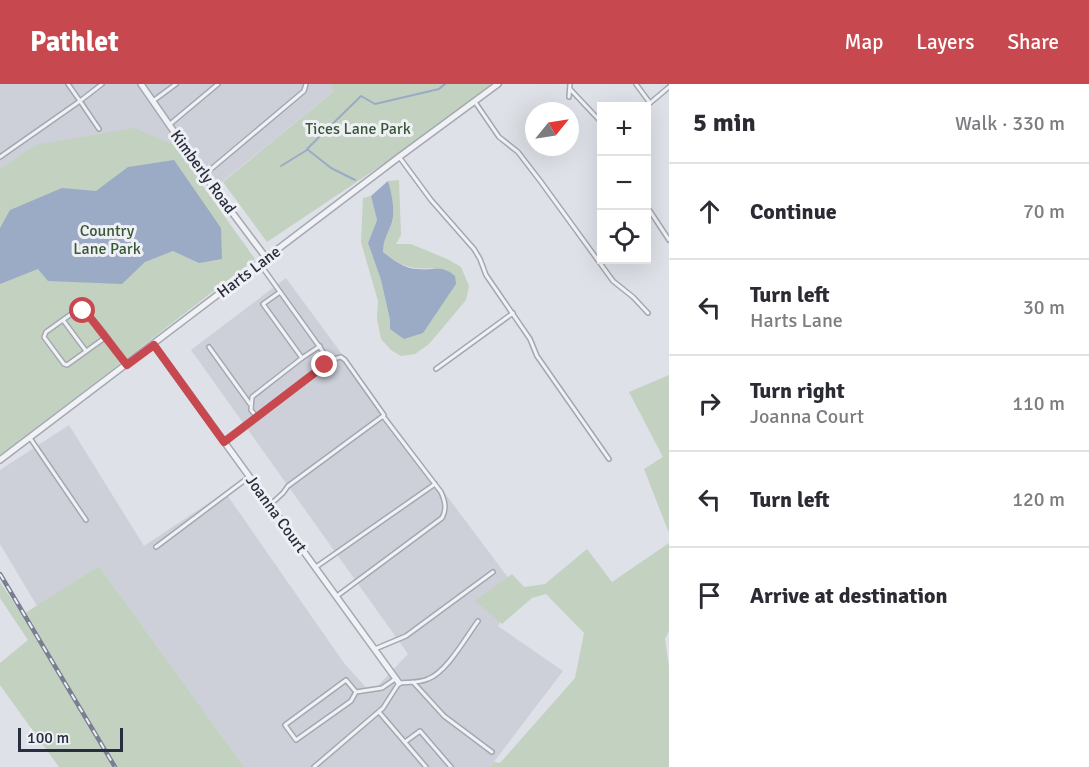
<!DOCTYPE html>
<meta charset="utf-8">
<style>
body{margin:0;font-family:Signika,sans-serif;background:#f7f7f7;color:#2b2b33}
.controls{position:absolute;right:18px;top:18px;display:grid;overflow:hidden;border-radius:0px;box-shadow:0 6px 24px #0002}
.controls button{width:54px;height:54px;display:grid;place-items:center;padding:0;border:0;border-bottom:2px solid #e1e1e2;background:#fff;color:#2b2b33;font:30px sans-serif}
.compass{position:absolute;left:525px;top:18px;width:54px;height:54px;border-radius:50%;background:#fff;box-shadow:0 6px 24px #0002;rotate:60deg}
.scale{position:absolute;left:18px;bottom:15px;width:105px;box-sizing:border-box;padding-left:6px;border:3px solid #282e3d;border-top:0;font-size:16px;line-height:21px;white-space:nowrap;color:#282e3d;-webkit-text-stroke:4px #eef0f5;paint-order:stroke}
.stop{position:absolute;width:18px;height:18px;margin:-14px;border:4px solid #c7494f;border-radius:50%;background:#fff}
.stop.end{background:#c7494f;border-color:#fff;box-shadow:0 2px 6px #0008}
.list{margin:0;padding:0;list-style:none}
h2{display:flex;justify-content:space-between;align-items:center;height:78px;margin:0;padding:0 24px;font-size:26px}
h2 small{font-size:20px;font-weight:400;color:#7c7c81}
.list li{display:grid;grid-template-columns:39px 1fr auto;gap:18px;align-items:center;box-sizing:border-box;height:96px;padding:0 24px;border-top:2px solid #e1e1e2}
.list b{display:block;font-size:22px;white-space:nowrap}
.list p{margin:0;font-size:20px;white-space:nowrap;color:#7c7c81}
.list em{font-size:20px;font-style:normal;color:#7c7c81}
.icon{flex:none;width:33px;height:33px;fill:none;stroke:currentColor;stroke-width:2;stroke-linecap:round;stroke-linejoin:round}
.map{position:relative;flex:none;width:669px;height:683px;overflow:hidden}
header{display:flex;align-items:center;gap:36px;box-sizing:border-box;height:84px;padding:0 30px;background:#c7494f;color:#fff}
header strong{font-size:28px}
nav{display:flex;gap:33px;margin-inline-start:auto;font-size:21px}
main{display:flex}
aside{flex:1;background:#fff}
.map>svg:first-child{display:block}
.built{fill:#cdd0d9}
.green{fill:#c2d1c0}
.water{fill:#9babc6}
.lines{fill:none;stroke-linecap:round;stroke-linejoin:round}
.stream{stroke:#9babc6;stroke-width:2}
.lane-casing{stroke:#a4a8b1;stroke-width:6}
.street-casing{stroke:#a4a8b1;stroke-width:8}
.lane{stroke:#f1f2f6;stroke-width:3}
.street{stroke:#f1f2f6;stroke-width:5}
.rail-casing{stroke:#797f90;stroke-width:4.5}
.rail{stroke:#eef0f5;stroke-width:2;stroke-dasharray:7;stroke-linecap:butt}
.route{stroke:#c7494f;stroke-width:8}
.labels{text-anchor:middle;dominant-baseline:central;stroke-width:6;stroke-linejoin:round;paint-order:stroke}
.park-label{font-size:16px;fill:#395836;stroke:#eef0f5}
.street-label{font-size:16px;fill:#282e3d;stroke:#eef0f5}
</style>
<header>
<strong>Pathlet</strong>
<nav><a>Map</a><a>Layers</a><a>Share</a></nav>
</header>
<main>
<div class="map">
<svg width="669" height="683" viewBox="0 0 669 683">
<rect width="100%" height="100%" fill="#dee1e7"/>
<g class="built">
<polygon points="0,0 330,0 335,6 211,107 181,64 35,61 0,85"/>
<polygon points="286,194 411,364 518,507 498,542 563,587 490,683 244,683 99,482 37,522 0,460 0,386 69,341 144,462 225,408 344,579 371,609 408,570 191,266"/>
</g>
<g class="green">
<polygon points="330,0 503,0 267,158 223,98 334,7"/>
<polygon points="134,44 181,64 205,105 255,175 0,372 0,85 35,61"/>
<path d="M399,96L401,151L396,160H411L447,175L461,183L469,202L466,216L429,260L415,270L401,272L391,266L381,255L377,235L378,217L361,158L363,114L371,112L377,136L368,159L381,196L390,236V245L434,184C411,186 401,182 382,168C383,155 387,152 391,141C396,128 392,110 388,97Z"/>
<polygon points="669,291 669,449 644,385 663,373 629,308"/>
<polygon points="669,459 669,547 665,555 669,583 669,683 490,683 494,678 500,679 575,594 584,549 546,510 532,514 502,540 475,517 512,490 524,503 545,500 587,465 612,498"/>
<polygon points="99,482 244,683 59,683 0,601 0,579 28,556 0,514 0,498 22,531"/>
</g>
<g class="water">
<polygon points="174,76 221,144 222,175 199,179 173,167 145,178 122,200 48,197 38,185 0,200 0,144 10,126 62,104 96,107 128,83"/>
<path d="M388,97C392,110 396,128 391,141C387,151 383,157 383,168C393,176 405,185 418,185C434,187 441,180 455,192L456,200L423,249L404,255L390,245V236L381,196L368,159L377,136L371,112Z"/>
</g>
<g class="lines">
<g class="stream">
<polyline points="281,82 307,66"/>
<polyline points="355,96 331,84 307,65 361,12 375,20 439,5 445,0"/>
</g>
<g class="lane-casing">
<g id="lane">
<polyline points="636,0 650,19 669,3"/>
<polyline points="570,5 602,39"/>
<polyline points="569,13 570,0"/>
<polyline points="153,17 176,0"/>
<polyline points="475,18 499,53 518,68 541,98 613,197 633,213 648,229"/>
<polyline points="169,41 218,0"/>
<polyline points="99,45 80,17 102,0"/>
<polyline points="0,73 80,17 68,0"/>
<polyline points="400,74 431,116 474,165 480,175 486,191 530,255 537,272 609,375"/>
<polyline points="204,91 304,7 306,0"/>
<polyline points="646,121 669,156"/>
<polyline points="280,208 263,220 302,274 320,262"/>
<polyline points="63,236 86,267"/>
<path d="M106,253L67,281L64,280L44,253L46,248L74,228L83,227C100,240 113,262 126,280"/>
<polyline points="209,263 250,320"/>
<polyline points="329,276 341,273 345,276 384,331"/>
<polyline points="436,285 513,229"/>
<polyline points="256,332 251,326 252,313 302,274"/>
<polyline points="30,354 86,436"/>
<polyline points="225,357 325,281 329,276 260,180"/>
<path d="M271,420L283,409L288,402L383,332L441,408C445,417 447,425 442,434L337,512"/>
<polyline points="156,463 249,393"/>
<polyline points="316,483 435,400"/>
<polyline points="375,565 406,552 493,488"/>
<polyline points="413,598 444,632 492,668"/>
<polyline points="356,608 351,617 296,656 285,641 346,596 356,608 382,604 395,595"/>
<polyline points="379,628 426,683"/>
<polyline points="405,658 420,647 451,683"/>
<path d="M314,683L383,624L399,599C408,598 419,599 428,595C447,588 466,553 478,537"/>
</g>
</g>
<g class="street-casing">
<g id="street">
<polyline points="141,0 204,91 267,175"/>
<polyline points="154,261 399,599"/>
<polyline points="0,376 399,73 498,0"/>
</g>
</g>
<use href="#lane" class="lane"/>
<use href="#street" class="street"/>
<g class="rail-casing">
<polyline id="rail" points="0,490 115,683"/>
</g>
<use href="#rail" class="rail"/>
</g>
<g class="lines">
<polyline class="route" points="83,227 89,232 127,281 154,261 224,358 325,281"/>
</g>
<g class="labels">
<g class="park-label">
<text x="358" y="45">Tices Lane Park</text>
<text x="107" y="147">Country<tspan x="107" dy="18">Lane Park</tspan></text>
</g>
<g class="street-label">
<text transform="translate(203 88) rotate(54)">Kimberly Road</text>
<text transform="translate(249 188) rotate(-37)">Harts Lane</text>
<text transform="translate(276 430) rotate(54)">Joanna Court</text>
</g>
</g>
</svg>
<div class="controls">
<button>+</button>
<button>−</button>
<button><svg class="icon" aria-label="locate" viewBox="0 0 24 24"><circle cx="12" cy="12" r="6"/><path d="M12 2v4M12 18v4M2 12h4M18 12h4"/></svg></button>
</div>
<svg class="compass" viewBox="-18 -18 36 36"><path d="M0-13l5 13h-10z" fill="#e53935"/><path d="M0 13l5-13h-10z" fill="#7c7c81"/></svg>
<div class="scale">100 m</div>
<div class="stop" style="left:83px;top:227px"></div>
<div class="stop end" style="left:325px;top:281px"></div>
</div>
<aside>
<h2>5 min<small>Walk · 330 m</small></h2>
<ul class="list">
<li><svg class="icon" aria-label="ahead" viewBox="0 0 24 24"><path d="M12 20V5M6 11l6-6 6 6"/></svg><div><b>Continue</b></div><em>70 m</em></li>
<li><svg class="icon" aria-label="left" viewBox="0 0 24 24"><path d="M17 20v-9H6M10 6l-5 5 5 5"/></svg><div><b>Turn left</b><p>Harts Lane</p></div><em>30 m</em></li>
<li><svg class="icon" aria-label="right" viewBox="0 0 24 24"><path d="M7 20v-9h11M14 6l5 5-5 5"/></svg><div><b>Turn right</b><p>Joanna Court</p></div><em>110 m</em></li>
<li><svg class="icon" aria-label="left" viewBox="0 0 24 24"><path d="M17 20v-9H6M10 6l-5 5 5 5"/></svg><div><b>Turn left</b></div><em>120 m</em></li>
<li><svg class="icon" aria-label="arrive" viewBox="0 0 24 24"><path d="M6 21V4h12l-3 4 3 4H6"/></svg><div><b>Arrive at destination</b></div></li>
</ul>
</aside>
</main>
